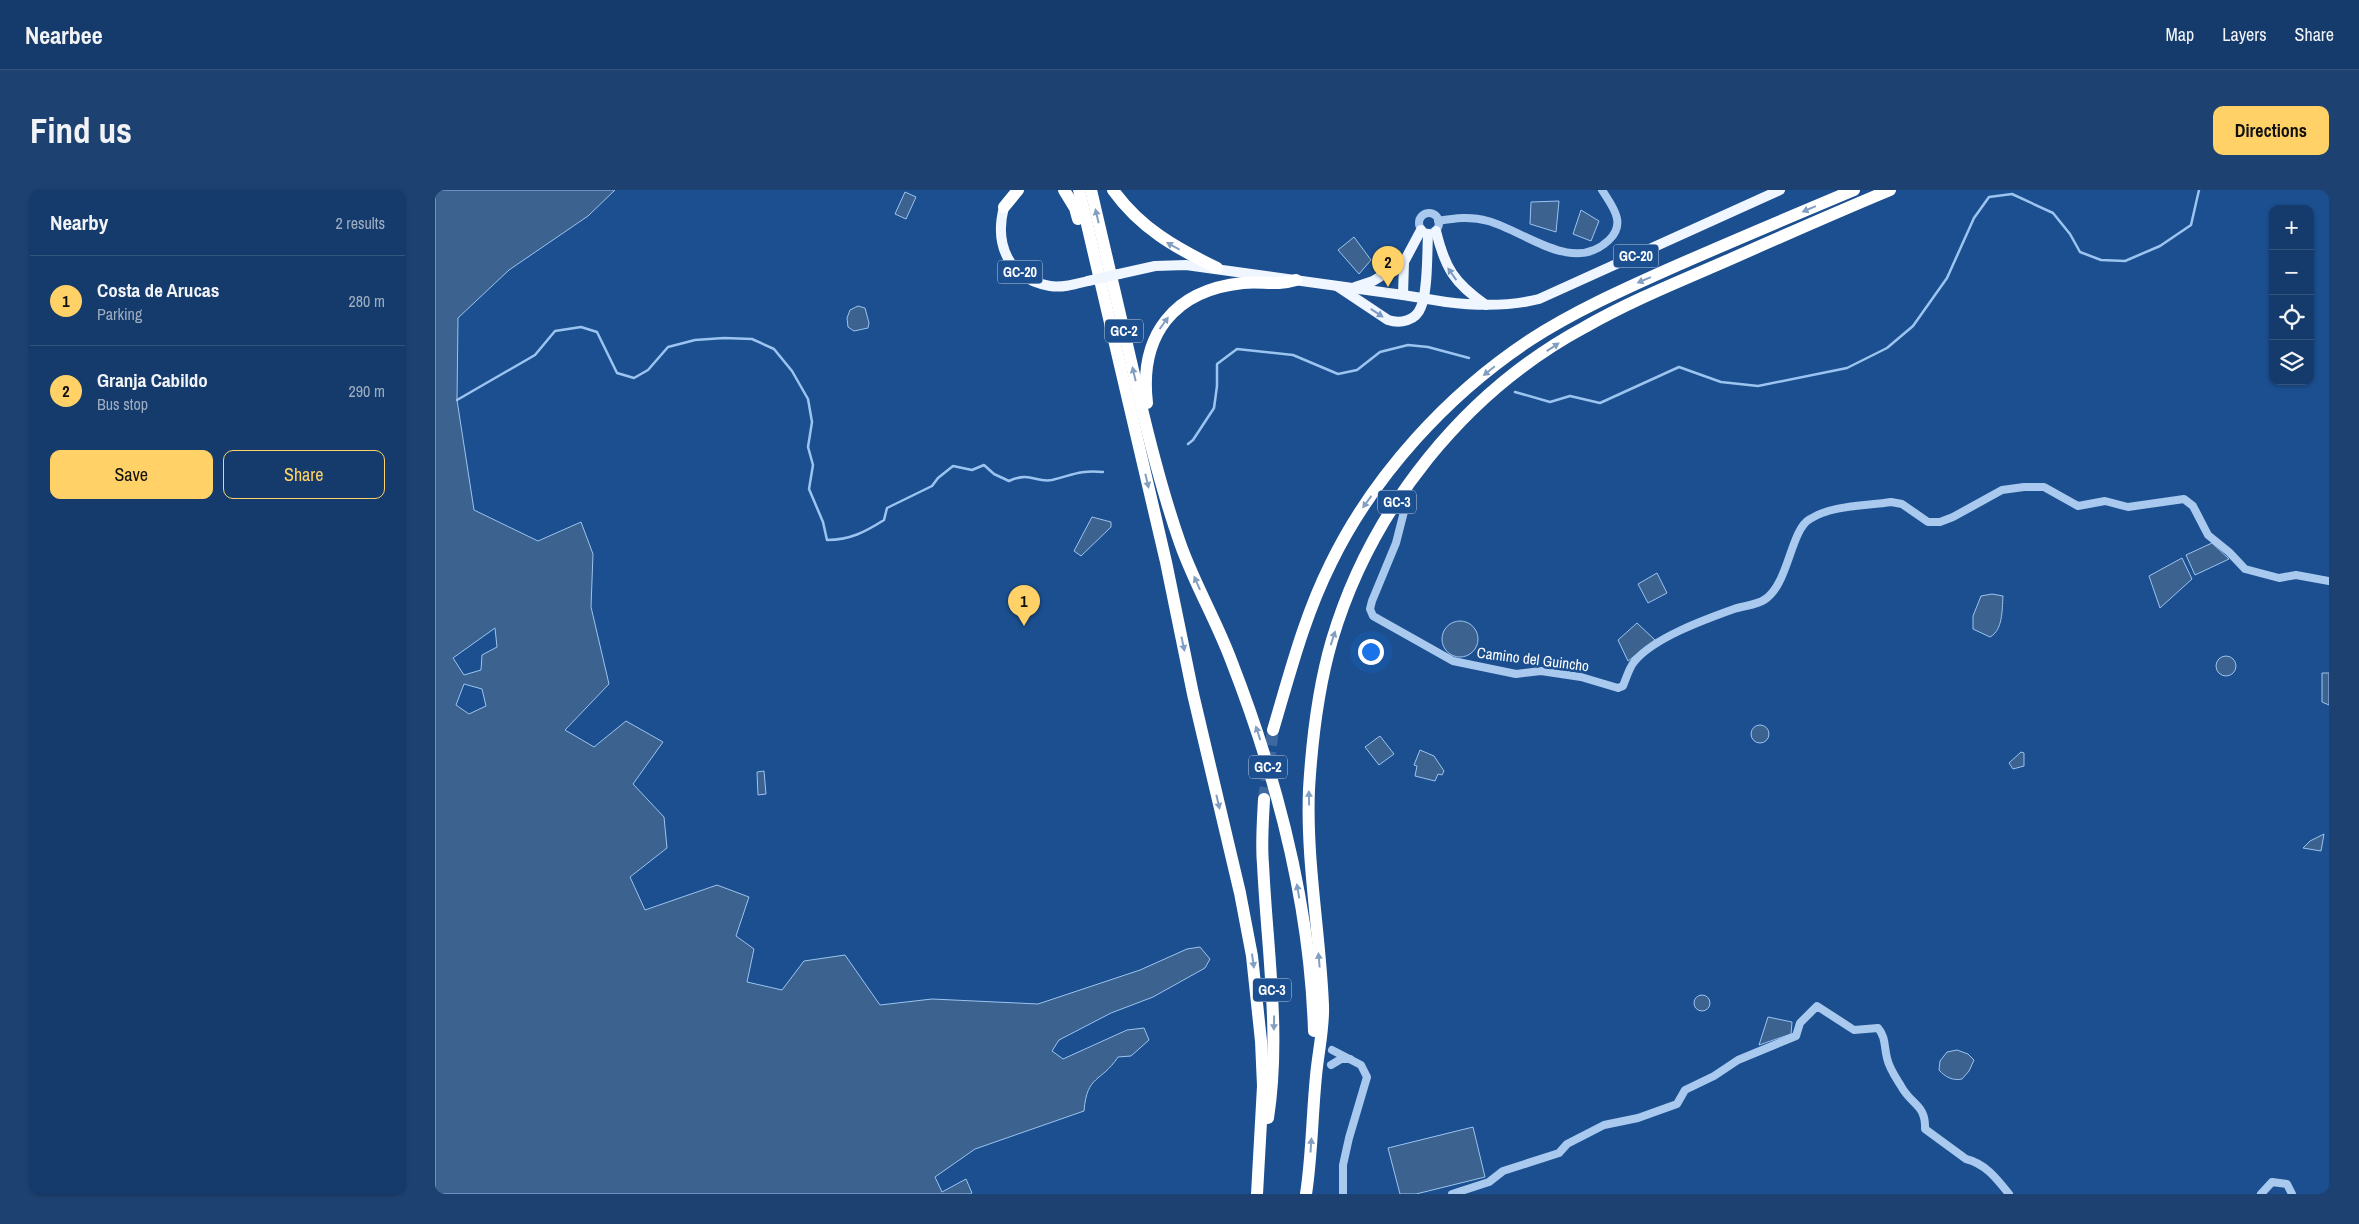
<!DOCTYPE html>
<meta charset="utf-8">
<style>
body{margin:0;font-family:"Archivo Narrow",sans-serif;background:#1d4271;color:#f1f3f6}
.controls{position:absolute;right:15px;top:15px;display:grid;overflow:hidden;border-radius:10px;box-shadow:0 1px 4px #0004}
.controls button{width:45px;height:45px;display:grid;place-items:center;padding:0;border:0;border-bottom:1px solid #33557e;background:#143b6b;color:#f1f3f6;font:25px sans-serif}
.you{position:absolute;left:935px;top:461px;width:18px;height:18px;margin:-12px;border:4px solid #fff;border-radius:50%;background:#1a73e8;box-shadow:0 0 0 8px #1a73e833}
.badge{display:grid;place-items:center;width:32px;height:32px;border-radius:50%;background:#ffd166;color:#111;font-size:16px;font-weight:700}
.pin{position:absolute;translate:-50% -41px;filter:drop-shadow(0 1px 2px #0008)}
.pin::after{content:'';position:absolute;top:26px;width:18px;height:15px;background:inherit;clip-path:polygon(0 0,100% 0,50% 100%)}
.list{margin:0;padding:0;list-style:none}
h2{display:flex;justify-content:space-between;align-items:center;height:65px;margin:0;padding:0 20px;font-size:21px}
h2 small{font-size:16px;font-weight:400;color:#9dadc1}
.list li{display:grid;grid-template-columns:32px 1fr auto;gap:15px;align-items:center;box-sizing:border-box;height:90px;padding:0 20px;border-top:1px solid #33557e}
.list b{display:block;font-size:19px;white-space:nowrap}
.list p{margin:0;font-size:16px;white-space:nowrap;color:#9dadc1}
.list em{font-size:16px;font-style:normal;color:#9dadc1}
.actions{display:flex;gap:10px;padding:15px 20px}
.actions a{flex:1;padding:11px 0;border:1px solid #ffd166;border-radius:10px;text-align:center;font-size:18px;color:#ffd166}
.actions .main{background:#ffd166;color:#111}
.icon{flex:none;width:28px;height:28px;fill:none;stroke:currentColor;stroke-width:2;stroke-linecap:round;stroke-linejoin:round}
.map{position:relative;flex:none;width:1894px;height:1004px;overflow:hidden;border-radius:10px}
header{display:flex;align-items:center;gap:30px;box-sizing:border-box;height:70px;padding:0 25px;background:#143b6b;border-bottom:1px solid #33557e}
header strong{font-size:24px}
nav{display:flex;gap:28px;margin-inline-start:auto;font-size:18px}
.intro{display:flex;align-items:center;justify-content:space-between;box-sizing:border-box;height:120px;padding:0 30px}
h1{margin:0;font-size:35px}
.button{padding:12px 22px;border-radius:10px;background:#ffd166;color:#111;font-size:18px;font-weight:700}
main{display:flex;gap:30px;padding:0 30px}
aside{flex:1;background:#143b6b;border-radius:10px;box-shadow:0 1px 4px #0004}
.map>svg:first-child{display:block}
.water{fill:#3c6290;stroke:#9cc4f0;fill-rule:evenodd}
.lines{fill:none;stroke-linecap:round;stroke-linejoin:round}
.stream{stroke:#9cc4f0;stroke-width:2.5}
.highway-tunnel{stroke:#3d69a0;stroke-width:12;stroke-dasharray:12 6;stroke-linecap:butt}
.minor{stroke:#a9c9ee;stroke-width:8}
.major{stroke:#f0f6ff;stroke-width:10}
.highway{stroke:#fff;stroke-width:12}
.major-bridge{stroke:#f0f6ff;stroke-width:10}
.oneway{fill:#829ec1}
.oneway2{fill:#7b9ac1}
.labels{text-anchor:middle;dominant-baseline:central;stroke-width:5;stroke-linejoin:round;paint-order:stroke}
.shield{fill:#1b4f8f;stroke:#bbcadd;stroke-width:1}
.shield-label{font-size:14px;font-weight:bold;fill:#fff}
.street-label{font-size:15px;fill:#fff;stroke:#1b4f8f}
</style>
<header>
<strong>Nearbee</strong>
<nav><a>Map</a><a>Layers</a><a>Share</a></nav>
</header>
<div class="intro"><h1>Find us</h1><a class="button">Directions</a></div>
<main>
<aside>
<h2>Nearby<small>2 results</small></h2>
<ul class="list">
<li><span class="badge">1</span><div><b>Costa de Arucas</b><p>Parking</p></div><em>280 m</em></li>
<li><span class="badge">2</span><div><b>Granja Cabildo</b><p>Bus stop</p></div><em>290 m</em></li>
</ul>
<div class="actions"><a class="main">Save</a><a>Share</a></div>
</aside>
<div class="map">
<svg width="1894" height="1004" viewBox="0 0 1894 1004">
<rect width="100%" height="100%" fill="#1b4f8f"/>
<g class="water">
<path d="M0,0H180L153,26L74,80L23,128L22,210L39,320L103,351L146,332L158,364L156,417L174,494L130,540L159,557L191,531L228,552L198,594L229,627L232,658L195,687L210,720L282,695L314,707L301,746L319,759L312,792L347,800L369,771L410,765L445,815L497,809L603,814L705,780L752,759L765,757L775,769L770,778L718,807L676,823L624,850L617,861L628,869L692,840L709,838L714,850L696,866L683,867C666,893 652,884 649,921L540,959L500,987L507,1002L531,989L537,1003L535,1004H0ZM60,438L62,457L47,465L46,480L29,485L18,468ZM29,494L47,499L51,516L34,524L21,515Z"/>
<polygon points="470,2 481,7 471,29 460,24"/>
<polygon points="1124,11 1121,42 1095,34 1096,12"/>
<polygon points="1146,20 1164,31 1156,51 1138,44"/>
<polygon points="919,47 936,70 924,84 903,60"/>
<polygon points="423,116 430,118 434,133 433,138 419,141 413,137 412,128 415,120"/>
<polygon points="657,327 676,332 676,337 646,366 639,361"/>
<polygon points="1777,353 1794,369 1760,385 1751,365"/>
<polygon points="1747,368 1757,389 1725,418 1714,386"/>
<polygon points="1222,383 1232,403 1213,413 1203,394"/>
<path d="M1557,404L1568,406C1567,420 1568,440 1555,447L1538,439V426L1546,406Z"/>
<circle cx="1025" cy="449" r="18"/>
<polygon points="1202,433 1220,450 1193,471 1183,450"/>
<circle cx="1791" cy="476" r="10"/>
<polygon points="1887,483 1894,483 1894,515 1887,512"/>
<circle cx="1325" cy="544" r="9"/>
<polygon points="945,546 959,564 944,575 930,557"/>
<polygon points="985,560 999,566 1009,581 1007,585 1003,584 1000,591 980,586 982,576 979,575"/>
<polygon points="1586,562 1589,563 1589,576 1578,579 1574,573"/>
<polygon points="329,581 331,604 323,605 322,582"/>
<polygon points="1889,644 1886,661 1868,658 1875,651"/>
<circle cx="1267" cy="813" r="8"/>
<polygon points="1333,827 1357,832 1356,844 1324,855"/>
<path d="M1522,860L1533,864L1539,870L1534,881L1527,889C1518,891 1510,887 1504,880L1505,871L1512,862Z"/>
<polygon points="1038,937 1050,987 981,1004 965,1004 953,958"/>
</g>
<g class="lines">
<g class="stream">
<polyline points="1080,202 1115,212 1135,206 1165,213 1244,177 1286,192 1323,196 1412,178 1452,158 1478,136 1512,88 1539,28 1554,7 1577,4 1618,23 1635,44 1645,62 1666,70 1690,71 1725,56 1756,35 1764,0"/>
<path d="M22,210L100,165L120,141L146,137L162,142L182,183L199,188L213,180L233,157L260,150L289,148L317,149L339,159L357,181L373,209L377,232L373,257L378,275L374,299L388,332L392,350C415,350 430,342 449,330L452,318L497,296L503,288L518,276L537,280L549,275L559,284L574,291C596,281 600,293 617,290C638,285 644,280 668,282"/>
<polyline points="753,254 758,250 779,218 782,196 782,174 802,159 858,165 903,184 922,180 945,162 973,155 993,157 1034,168"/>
</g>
<polyline class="highway-tunnel" points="829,609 838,540"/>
<g class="minor">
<circle cx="994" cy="33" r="10"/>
<path d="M1003,31C1020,28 1036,26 1053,31C1090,41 1138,85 1174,50C1192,33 1177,16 1167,0"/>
<path d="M973,306L961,353L937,411L935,419L938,426L1018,471L1081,484L1106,481L1146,487L1183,498L1188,496C1191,489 1194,478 1199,472C1218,448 1271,429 1299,419C1308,416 1321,415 1329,410C1354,395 1355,340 1375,329C1397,315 1431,316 1456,312L1467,314L1493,332H1505L1518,327L1567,300L1589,297H1609L1643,316L1670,311L1693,317L1749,309L1758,316L1773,345L1794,362L1810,379L1844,388L1861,385L1894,391"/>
<polyline points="897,860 926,875 932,887 914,948 908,975 908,1004"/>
<polyline points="896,875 906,869 915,869"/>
<path d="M1017,1004L1054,992L1068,981L1124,963L1132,954L1169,935L1203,928L1242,914L1250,900L1279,886L1303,870L1361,846L1365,833L1382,816L1419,840L1443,838C1451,847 1449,857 1452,868C1454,878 1461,888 1466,896C1476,915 1491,914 1490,939L1531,969C1551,974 1562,989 1574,1004"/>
<polyline points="1826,1004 1837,992 1852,994 1857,1004"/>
</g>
<g class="major">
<path d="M569,17C559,55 574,89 615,96C628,98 641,94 653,91"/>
<path d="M1001,41C1010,78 1019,93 1051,115"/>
<polyline points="684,84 720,76 751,75 968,105 969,72 986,40"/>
<path d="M902,96L953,130C965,134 981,131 986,117C993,101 992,63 993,44"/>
<polyline points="920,97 938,91 969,72"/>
<path d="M1011,112C1042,116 1072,117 1104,109L1345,0"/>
</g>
<g class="highway">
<polyline points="629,0 640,18 643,29"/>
<polyline points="644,0 731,372 758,504 805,703 817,766 826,851 828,896 822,1004"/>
<path d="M656,0C670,60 684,120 698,180C711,238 725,296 745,353C759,393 781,430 796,470C842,588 875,713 879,841"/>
<path d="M678,0C705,38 741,58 782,78"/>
<polyline points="569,17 583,0"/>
<path d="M712,213C704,145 739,100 808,93C827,91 841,96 861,90"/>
<path d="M838,540C855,483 869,427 896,373C939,285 1013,204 1095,150C1138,122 1187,100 1234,79C1295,52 1357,26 1419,0"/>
<path d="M829,609C828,631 826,653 828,674C832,759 846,844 833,928"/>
<path d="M871,1004C877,965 877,926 881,886C883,863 889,838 888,815C885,743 871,671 874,599C877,549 883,498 897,450C936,319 1029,202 1150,137C1197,110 1248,90 1298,68C1350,45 1402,22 1455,0"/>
</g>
<g class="major-bridge">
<polyline points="653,91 684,84"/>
<polyline points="968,105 1011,112"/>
</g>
</g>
<defs><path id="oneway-solid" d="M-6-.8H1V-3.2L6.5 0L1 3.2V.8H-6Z" transform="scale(1.25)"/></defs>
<g class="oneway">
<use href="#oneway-solid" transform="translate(1374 19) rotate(157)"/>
<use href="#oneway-solid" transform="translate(662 26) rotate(-103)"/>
<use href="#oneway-solid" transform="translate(738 56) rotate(-151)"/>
<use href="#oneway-solid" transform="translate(1209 90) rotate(157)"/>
<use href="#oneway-solid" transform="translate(729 133) rotate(-54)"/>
<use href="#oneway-solid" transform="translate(1118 157) rotate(-33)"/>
<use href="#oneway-solid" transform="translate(1054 181) rotate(141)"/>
<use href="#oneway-solid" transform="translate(699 184) rotate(-103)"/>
<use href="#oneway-solid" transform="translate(712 291) rotate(77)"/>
<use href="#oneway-solid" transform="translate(932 312) rotate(126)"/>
<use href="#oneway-solid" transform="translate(762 393) rotate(-114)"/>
<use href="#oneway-solid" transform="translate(898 448) rotate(-72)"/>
<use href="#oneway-solid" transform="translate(748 454) rotate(78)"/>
<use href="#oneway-solid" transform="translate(823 543) rotate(-108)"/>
<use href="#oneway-solid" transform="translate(874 608) rotate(-91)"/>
<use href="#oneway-solid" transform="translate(783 612) rotate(77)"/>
<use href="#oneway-solid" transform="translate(863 701) rotate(-100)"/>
<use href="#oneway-solid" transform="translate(884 770) rotate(-95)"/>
<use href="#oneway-solid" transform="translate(818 771) rotate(82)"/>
<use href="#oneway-solid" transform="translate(839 833) rotate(91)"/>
<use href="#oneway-solid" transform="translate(876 955) rotate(-86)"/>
</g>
<g class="oneway2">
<use href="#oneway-solid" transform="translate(1017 84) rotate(-125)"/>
<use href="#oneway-solid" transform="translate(942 123) rotate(33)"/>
</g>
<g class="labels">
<g class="shield">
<rect x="1178.5" y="54.5" width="45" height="23" rx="4"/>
<rect x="562.5" y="70.5" width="45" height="23" rx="4"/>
<rect x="670" y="129.5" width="38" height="23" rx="4"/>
<rect x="943" y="300.5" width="38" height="23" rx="4"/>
<rect x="814" y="565.5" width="38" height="23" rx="4"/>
<rect x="818" y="788.5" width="38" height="23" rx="4"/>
</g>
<g class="shield-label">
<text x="1201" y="66">GC-20</text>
<text x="585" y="82">GC-20</text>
<text x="689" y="141">GC-2</text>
<text x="962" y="312">GC-3</text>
<text x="833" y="577">GC-2</text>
<text x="837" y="800">GC-3</text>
</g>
<g class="street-label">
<text transform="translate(1098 469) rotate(7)">Camino del Guincho</text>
</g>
</g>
</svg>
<div class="controls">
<button>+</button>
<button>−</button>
<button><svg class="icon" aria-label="locate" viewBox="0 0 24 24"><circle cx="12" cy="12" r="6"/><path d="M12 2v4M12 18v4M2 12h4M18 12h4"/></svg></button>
<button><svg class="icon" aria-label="layers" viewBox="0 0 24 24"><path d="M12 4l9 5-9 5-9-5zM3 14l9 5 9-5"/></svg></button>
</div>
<div class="you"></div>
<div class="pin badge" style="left:589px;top:436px">1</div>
<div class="pin badge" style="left:953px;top:97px">2</div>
</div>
</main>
